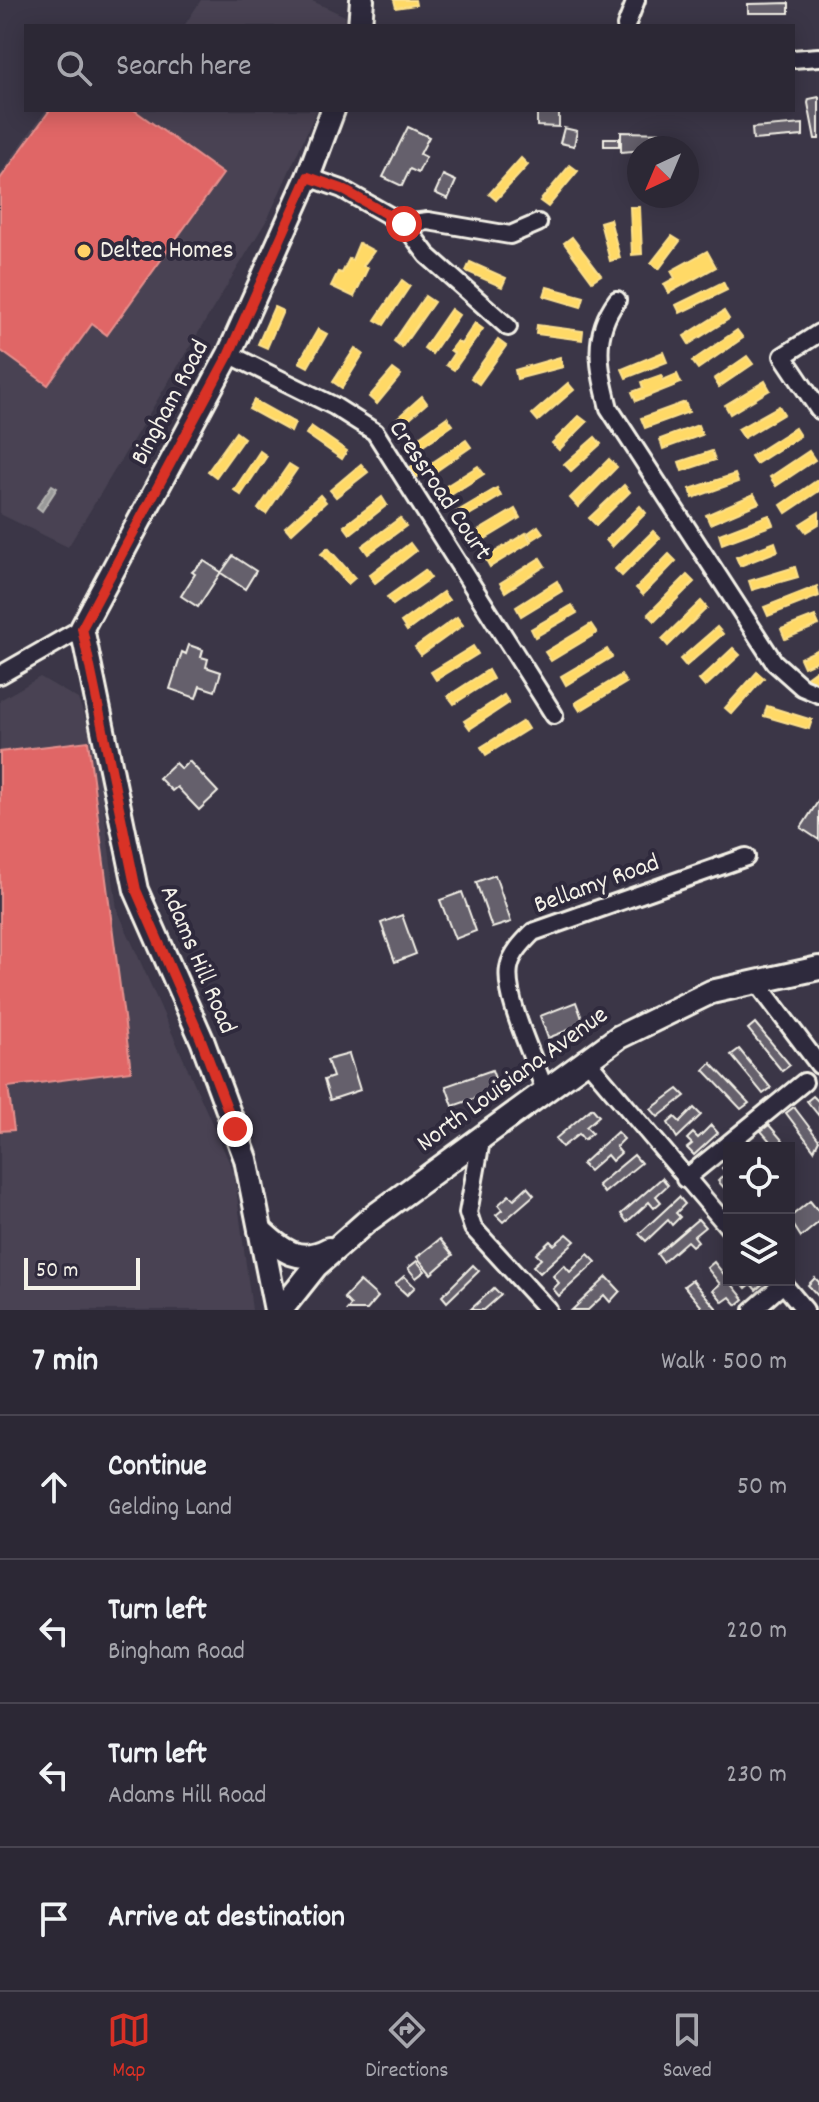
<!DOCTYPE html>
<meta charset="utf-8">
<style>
body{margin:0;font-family:Dekko,sans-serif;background:#34303d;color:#f1f3f6}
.controls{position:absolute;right:24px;bottom:24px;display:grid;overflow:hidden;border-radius:0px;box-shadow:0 4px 20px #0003}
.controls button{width:72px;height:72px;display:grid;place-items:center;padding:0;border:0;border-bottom:2px solid #484450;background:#2c2835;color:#f1f3f6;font:40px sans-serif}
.compass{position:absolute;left:627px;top:136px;width:72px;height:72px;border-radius:50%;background:#2c2835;box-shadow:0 4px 20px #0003;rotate:224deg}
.scale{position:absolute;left:24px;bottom:20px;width:116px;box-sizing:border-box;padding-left:8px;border:4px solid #f4f1e8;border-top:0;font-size:22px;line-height:28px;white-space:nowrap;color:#f4f1e8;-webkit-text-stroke:6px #2f2a3d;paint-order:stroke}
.stop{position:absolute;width:24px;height:24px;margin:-18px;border:6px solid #d93025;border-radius:50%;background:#fff}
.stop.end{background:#d93025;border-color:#fff;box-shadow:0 2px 8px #0008}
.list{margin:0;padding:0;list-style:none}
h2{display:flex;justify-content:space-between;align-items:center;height:104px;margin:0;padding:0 32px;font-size:34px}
h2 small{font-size:26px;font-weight:400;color:#a6a6ad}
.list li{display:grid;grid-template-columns:52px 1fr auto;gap:24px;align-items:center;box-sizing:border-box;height:144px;padding:0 32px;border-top:2px solid #484450}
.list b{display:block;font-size:30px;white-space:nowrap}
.list p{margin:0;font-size:26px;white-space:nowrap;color:#a6a6ad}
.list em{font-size:26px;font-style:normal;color:#a6a6ad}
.icon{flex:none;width:44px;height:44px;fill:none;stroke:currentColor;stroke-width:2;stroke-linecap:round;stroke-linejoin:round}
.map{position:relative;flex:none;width:819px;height:1310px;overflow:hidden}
.search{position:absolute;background:#2c2835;box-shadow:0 4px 20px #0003;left:24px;right:24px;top:24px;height:88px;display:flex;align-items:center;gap:20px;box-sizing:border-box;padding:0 28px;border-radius:0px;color:#a6a6ad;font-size:30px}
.sheet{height:680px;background:#2c2835}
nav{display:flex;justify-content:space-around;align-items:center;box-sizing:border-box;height:112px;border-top:2px solid #484450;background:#2c2835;font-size:22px;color:#a6a6ad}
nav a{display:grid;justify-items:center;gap:4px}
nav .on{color:#d93025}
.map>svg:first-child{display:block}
.built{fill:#484352}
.homes{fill:#ffd966;stroke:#fce08d;stroke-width:2}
.shops{fill:#e06666;stroke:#e6908d;stroke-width:2}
.industry{fill:#999;stroke:#b4b3b1;stroke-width:2}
.building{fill:#65616c;stroke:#f4f1e8;stroke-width:2}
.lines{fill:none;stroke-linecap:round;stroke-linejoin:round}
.street-casing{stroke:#f4f1e8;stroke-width:22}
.secondary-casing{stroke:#f4f1e8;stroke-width:28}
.street{stroke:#2f2a3d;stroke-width:16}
.secondary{stroke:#2f2a3d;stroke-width:22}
.route{stroke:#d93025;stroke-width:10}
.poi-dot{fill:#ffd166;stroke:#2f2a3d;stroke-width:3}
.labels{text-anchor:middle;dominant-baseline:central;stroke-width:8;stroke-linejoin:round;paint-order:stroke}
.poi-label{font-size:26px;fill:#f4f1e8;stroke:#2f2a3d;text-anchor:start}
.street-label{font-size:26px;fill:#f4f1e8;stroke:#2f2a3d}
</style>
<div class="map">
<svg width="819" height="1310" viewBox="0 0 819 1310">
<rect width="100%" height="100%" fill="#3b3647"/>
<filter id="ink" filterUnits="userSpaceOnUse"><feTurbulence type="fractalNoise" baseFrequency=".0125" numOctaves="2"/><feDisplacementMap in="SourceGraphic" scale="16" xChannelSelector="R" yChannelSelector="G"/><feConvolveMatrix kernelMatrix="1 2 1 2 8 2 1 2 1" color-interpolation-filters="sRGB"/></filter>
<g filter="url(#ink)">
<g class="built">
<polygon points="201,0 310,0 345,16 346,26 184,26"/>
<polygon points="46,110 317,110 268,218 68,547 0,514 0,174"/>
<polygon points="40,677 78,699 95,744 117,909 234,1173 252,1310 0,1310 0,700"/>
</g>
<g class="homes">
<polygon points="394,0 415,0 416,5 396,8"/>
<polygon points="521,158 528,165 496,200 489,194"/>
<polygon points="570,165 578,171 548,207 540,201"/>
<polygon points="630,207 640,207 642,254 632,255"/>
<polygon points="610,219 620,258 610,261 600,222"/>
<polygon points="672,236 680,241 659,269 651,263"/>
<polygon points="572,237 601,275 592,281 564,243"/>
<polygon points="359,243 374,251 363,266 368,268 354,297 331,286 338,272 342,273 349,259 352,260"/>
<polygon points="707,251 716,267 669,293 664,284 675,278 671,271"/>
<polygon points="470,262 506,278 502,287 466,271"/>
<polygon points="402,280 410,286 384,325 375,320"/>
<polygon points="723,282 727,290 680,313 676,305"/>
<polygon points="547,287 584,297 581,307 544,296"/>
<polygon points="425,296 434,302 402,347 394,341"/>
<polygon points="274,307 283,311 267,348 258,344"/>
<polygon points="451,309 459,315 432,354 424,348"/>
<polygon points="724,311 729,319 689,344 684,336"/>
<polygon points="475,323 483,329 454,370 446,365 454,353 450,350 457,341 461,344"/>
<polygon points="537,325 583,331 582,340 536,334"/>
<polygon points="318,329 327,334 308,367 299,362"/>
<polygon points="737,330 743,338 698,369 692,361"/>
<polygon points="498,340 506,346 479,384 471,378"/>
<polygon points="355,348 363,354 342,388 333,382"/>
<polygon points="663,352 667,362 626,378 622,369"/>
<polygon points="747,356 753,364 719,387 714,379"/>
<polygon points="560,357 563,367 517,379 515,370"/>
<polygon points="393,369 401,375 377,404 369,397"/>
<polygon points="677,374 681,383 636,401 632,392 643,388 641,382 661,375 663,380"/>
<polygon points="765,381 770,390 730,414 725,405"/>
<polygon points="568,383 574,390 538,421 532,414"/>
<polygon points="422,396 427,403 402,425 396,419"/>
<polygon points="254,400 295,423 291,432 249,409"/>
<polygon points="685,402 689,412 645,428 641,418"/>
<polygon points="779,406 784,414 744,438 738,429"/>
<polygon points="579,416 587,422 559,450 552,443"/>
<polygon points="447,417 453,425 420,448 415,440"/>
<polygon points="698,425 702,435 663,449 660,439"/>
<polygon points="311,426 347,451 342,459 306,434"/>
<polygon points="795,428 800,436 756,464 751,456"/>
<polygon points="236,432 244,438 216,477 208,471"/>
<polygon points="595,437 601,444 571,471 564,464"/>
<polygon points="466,440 471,447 432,474 427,466"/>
<polygon points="260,451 267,456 241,495 234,490"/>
<polygon points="712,451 715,460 682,471 679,462"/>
<polygon points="809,451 815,460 776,486 770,477"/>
<polygon points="609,459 617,467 578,507 570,498"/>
<polygon points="420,461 426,472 414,479 407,469"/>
<polygon points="289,464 297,469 266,514 258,509"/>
<polygon points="361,464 368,472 336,497 330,490"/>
<polygon points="478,466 484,474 443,500 438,491"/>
<polygon points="735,474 738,482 693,498 690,489"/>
<polygon points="819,479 819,491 786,513 781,505"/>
<polygon points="624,485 630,492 596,525 589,518"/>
<polygon points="497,488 501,496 461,520 456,512"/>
<polygon points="754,494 759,503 710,524 706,515"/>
<polygon points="320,495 326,502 291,534 285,527"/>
<polygon points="382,497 387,505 350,534 344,526"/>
<polygon points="640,506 646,513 612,547 606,540"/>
<polygon points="515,509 520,518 477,544 471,535"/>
<polygon points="819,512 819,524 806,532 800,524"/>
<polygon points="769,515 773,525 722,544 719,534"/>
<polygon points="400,518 406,526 368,554 362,546"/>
<polygon points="538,526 543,533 532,540 528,533"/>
<polygon points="653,531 660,538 622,576 615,569"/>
<polygon points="526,533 531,542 490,567 485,558"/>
<polygon points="775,542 778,551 740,566 736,557"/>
<polygon points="410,543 416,551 375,583 369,575"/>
<polygon points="328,548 355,578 348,584 321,554"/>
<polygon points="669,554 676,561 643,595 636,588"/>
<polygon points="540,558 545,566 505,592 500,583"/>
<polygon points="795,567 798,577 752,590 749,581"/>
<polygon points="425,570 431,578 393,605 387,597"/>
<polygon points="687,575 694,582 655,621 648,614"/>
<polygon points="557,581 562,591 521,616 516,607"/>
<polygon points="817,586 819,596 768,616 764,607"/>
<polygon points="443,592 449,600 407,631 401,622"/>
<polygon points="701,601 707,608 668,646 662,639"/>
<polygon points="572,605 577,613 535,637 531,629"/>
<polygon points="815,616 819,625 785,639 781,629"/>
<polygon points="457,617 463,625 421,655 415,647"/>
<polygon points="591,624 597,633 551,661 545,652"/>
<polygon points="717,627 723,634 686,666 680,659"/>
<polygon points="473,646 478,654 436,680 431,672"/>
<polygon points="733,648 740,655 705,687 699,680"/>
<polygon points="607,649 612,657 566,685 561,676"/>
<polygon points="819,649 819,660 804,667 800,658"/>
<polygon points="488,670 493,679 454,704 448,696"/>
<polygon points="816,670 819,687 814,690 805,678"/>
<polygon points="757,672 764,678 732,714 725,708"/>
<polygon points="621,675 626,683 580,711 575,703"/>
<polygon points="504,695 509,703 470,729 464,721"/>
<polygon points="767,706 812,720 809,729 764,716"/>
<polygon points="523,721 528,729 486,755 481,747"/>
</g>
<g class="shops">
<polygon points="50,110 134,110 223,174 107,335 92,324 48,385 0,350 0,179"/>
<polygon points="88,741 131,1071 8,1087 14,1130 0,1131 0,752"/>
</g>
<polygon class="industry" points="52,485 57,488 42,511 37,507"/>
<g class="building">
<polygon points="789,3 789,13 748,13 748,4"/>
<polygon points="819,97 819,139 815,139 808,103 809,99"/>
<polygon points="537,110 559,110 559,127 537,126"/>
<polygon points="803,124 803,136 753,140 752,128"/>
<polygon points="408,127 429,137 420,154 426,157 418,173 410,169 402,186 383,177"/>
<polygon points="564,128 577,131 574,146 560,143"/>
<polygon points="621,132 673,133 672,148 621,152"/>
<rect x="604" y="138" width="15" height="8"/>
<polygon points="443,175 456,181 448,199 435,193"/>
<polygon points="233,556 256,571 245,589 221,573"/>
<polygon points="204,561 221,572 198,607 181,596 195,574 192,572"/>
<polygon points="189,645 203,650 201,657 208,659 206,667 221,672 215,691 200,686 196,698 170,689 182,652 186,654"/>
<polygon points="189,761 218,792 199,810 177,787 172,791 159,778 175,763 181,769"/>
<polygon points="819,800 819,840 801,828"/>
<polygon points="495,875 511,922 492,928 476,882"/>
<polygon points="462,892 476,931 455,939 440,900"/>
<polygon points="402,915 416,954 395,962 381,923"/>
<polygon points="576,1002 584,1024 548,1038 540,1016"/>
<polygon points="755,1023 790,1065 782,1071 748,1029"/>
<polygon points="739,1049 771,1088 763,1094 731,1055"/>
<polygon points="349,1054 360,1090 330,1100 324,1080 333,1077 327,1060"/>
<polygon points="711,1063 749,1103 741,1109 704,1070"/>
<polygon points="492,1070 499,1090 453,1106 446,1086"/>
<polygon points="678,1089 685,1096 658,1117 651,1109"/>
<polygon points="813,1096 819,1102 819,1116 807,1101"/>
<polygon points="794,1107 819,1140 814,1150 786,1113"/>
<polygon points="592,1108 599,1116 586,1127 592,1133 584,1140 579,1134 562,1147 555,1139"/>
<polygon points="694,1108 701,1115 677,1138 668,1123 675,1117 680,1122"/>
<polygon points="711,1125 718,1133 694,1155 687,1148 692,1144 687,1139 693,1133 698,1138"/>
<polygon points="769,1125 789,1148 776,1148 761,1131"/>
<polygon points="617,1132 624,1139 616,1147 621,1153 612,1161 607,1155 589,1171 582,1164"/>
<polygon points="634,1155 641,1163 604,1193 598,1185"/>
<polygon points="729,1161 729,1186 725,1189 718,1181 726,1173 722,1168"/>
<polygon points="662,1178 668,1185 656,1196 661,1202 654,1208 649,1202 627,1222 621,1214"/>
<polygon points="527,1187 534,1195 503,1222 496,1215 502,1210 498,1205 509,1195 514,1199"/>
<polygon points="679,1197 685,1204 676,1213 680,1217 672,1225 668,1220 646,1241 639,1234"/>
<polygon points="810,1201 819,1212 819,1222 801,1237 789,1218"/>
<polygon points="698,1219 705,1227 694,1236 698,1241 692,1246 687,1241 663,1262 657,1254"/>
<polygon points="567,1234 575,1241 540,1273 533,1266 541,1259 536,1254 550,1241 554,1245"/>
<polygon points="440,1239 453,1255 431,1274 417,1257"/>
<polygon points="588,1254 596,1262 559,1296 553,1289 559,1283 553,1276 564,1265 570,1272"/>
<polygon points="417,1261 425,1271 416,1278 408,1268"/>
<polygon points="714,1262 744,1299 737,1305 730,1297 723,1302 713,1290 720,1284 707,1268"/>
<polygon points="473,1265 479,1271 447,1302 442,1296"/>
<polygon points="404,1276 415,1287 407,1295 395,1284"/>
<polygon points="607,1277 620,1291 610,1302 604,1295 588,1310 572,1310"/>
<polygon points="815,1278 819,1282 819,1297 808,1285"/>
<polygon points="692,1280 718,1310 698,1310 701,1306 684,1286"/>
<polygon points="739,1280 761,1280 764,1283 756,1290 751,1284 746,1288"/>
<polygon points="360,1281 378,1297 367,1310 347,1310 351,1305 344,1298"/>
<polygon points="494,1288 501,1295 484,1310 470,1310"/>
</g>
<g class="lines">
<g class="street-casing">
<g id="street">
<polyline points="626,26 636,0"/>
<polyline points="793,59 819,57"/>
<polyline points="308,177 342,189 404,224 427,255 508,327"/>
<polyline points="404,224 428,221 510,235 538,223"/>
<path d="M617,300C591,335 599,368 609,408L774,662L802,687L819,694"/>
<polyline points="819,333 783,356 819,410"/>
<polyline points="229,354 334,406 375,432 554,715"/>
<polyline points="0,675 82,628"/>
<polyline points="755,980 819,1065"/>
<polyline points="585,1058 729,1228"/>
<path d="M544,1088C534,1058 504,998 509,968C511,954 524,941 533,932L746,857"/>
<polyline points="482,1135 468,1213 473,1228 548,1310"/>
<polyline points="685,1179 804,1082"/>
<polyline points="780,1280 805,1310"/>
<polyline points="753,1310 784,1283"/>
</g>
</g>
<g class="secondary-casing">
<g id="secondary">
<polyline points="360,26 362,0"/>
<path d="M260,1230C282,1251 300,1265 329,1249"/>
<polyline points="276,1310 246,1159 202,1040 136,890 82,628 229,354 308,177 333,110"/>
<polyline points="281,1310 316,1266 366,1222 619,1037 711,992 819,968"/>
</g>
</g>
<use href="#street" class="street"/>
<use href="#secondary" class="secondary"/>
</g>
</g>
<g class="lines" filter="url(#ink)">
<polyline class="route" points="235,1129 200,1037 136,890 82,628 229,354 308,177 342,189 404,224"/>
</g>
<circle class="poi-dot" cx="84" cy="251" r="8"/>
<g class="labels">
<g class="poi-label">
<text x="100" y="251">Deltec Homes</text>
</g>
<g class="street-label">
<text transform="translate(171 403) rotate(-62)">Bingham Road</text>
<text transform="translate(439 491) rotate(56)">Cressroad Court</text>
<text transform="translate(597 885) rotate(-20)">Bellamy Road</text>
<text transform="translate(197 960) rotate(67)">Adams Hill Road</text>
<text transform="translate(513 1080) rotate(-36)">North Louisiana Avenue</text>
</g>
</g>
</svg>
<div class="controls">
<button><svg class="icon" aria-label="locate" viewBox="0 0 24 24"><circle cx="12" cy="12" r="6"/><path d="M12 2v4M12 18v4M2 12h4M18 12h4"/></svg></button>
<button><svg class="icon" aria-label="layers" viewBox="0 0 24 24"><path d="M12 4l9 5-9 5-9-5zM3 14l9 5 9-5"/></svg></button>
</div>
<svg class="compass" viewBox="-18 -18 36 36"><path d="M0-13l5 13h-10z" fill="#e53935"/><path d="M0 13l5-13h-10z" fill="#a6a6ad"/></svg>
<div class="scale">50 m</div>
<div class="stop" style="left:404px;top:224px"></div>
<div class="stop end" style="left:235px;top:1129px"></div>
<div class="search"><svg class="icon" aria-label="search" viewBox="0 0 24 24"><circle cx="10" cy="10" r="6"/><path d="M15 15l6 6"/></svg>Search here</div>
</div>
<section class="sheet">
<h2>7 min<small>Walk · 500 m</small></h2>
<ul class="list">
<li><svg class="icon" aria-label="ahead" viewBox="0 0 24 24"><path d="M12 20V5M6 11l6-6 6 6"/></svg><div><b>Continue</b><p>Gelding Land</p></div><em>50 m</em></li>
<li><svg class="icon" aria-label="left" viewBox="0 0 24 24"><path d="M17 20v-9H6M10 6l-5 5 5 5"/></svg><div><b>Turn left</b><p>Bingham Road</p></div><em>220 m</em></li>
<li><svg class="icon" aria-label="left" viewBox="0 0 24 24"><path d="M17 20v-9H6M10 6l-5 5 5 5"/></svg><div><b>Turn left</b><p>Adams Hill Road</p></div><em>230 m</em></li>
<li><svg class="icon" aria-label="arrive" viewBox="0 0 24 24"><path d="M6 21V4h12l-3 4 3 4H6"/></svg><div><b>Arrive at destination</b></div></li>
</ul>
</section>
<nav>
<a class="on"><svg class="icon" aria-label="map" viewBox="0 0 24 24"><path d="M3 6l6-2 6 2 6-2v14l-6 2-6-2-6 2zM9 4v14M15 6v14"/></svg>Map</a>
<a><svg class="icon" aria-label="directions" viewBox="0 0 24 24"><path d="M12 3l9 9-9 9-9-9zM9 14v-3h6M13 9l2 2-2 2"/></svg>Directions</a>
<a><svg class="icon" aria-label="saved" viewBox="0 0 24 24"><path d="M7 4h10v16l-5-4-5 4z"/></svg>Saved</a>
</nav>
